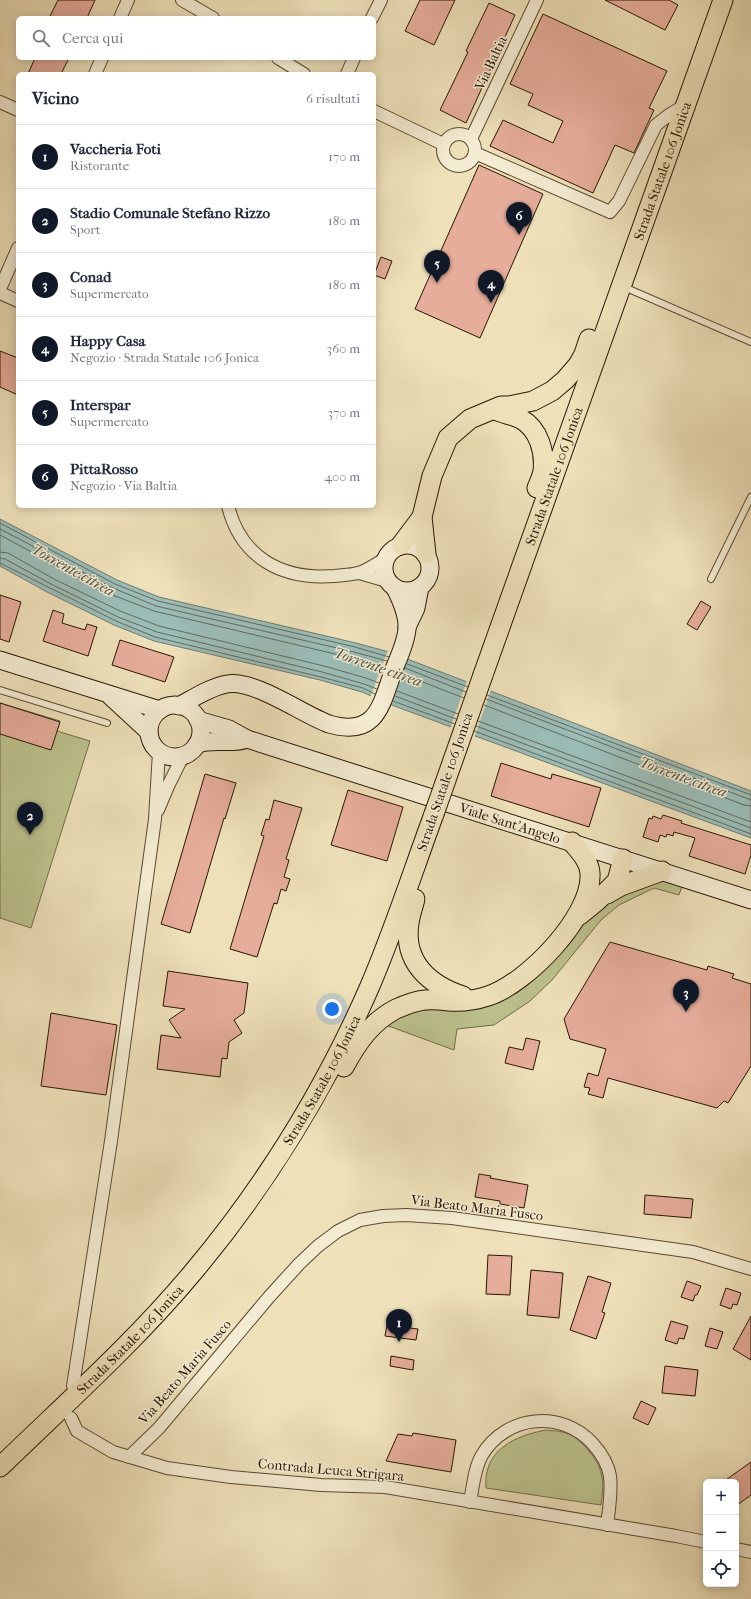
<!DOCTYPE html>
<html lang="it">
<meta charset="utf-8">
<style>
body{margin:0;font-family:"IM FELL French Canon",serif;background:#f6f6f7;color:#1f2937}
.controls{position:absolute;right:12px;bottom:12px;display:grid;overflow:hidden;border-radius:6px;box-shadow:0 2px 10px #0003}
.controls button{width:36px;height:36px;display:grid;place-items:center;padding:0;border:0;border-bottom:1px solid #e0e1e3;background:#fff;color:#1f2937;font:20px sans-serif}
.you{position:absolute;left:332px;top:1009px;width:14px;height:14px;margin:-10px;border:3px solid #fff;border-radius:50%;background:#1a73e8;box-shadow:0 0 0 6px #1a73e833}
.badge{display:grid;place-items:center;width:26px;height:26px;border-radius:50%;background:#111827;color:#fff;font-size:13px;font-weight:700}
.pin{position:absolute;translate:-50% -33px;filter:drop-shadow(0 1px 2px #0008)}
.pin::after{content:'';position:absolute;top:21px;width:14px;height:12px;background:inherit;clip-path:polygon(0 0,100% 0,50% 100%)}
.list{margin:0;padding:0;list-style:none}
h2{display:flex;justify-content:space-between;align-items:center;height:52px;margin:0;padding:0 16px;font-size:17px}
h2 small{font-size:13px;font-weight:400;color:#747a83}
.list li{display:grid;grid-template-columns:26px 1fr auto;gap:12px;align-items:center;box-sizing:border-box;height:64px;padding:0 16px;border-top:1px solid #e0e1e3}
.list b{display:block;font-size:15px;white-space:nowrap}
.list p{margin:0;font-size:13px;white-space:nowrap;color:#747a83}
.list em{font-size:13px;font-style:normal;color:#747a83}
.icon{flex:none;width:22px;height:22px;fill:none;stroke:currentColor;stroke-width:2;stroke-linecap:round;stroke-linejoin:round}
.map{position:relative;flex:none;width:751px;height:1599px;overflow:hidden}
.search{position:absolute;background:#fff;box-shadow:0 2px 10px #0003;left:16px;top:16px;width:360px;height:44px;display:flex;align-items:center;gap:10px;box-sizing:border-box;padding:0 14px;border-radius:6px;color:#747a83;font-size:15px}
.panel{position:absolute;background:#fff;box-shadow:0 2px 10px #0003;left:16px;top:72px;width:360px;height:436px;border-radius:6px}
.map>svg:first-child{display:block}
.green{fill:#bcc28d;stroke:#726c48}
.water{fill:#9bbcb7;stroke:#6d7a6f}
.pier{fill:#eee1ba}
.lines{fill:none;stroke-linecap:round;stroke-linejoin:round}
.shore{stroke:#62695c;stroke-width:1}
.building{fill:#e6ad9a;stroke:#291602}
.service-casing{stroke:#5a4930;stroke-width:8}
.minor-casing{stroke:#5a4930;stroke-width:14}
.secondary-casing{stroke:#291602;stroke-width:19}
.primary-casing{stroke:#291602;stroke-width:21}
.service{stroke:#f4ecd2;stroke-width:6}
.minor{stroke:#f4ecd2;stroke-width:12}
.secondary{stroke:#f4ecd2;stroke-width:17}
.primary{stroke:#eee1ba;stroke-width:19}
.primary-bridge-casing{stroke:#291602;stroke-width:21;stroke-linecap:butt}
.primary-bridge{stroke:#eee1ba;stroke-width:19}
.labels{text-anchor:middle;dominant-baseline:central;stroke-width:3;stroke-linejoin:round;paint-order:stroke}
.street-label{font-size:14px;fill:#291602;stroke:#f4ecd2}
.water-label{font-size:15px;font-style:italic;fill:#515041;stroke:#f4ecd2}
</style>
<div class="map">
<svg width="751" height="1599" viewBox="0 0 751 1599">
<rect width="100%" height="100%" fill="#eee1ba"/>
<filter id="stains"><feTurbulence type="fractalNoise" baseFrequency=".005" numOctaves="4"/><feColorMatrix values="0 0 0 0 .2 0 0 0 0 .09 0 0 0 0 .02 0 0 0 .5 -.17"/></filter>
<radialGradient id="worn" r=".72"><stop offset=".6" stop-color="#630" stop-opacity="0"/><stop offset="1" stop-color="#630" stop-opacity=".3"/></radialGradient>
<g class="green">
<polygon points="0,703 60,721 57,731 90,741 31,928 0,918"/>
<polygon points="657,879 667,881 682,886 679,895 654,888 619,905 601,920 552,980 530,1001 494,1025 457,1029 454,1050 383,1024 403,1011 469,1007 594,909"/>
<path d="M546,1430C555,1431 565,1431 573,1436C586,1445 600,1462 602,1477C604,1486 602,1496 601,1505L486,1488C483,1450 514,1436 546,1430Z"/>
</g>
<polygon class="water" points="0,519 117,580 159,597 356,643 389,652 751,791 751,838 397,707 362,692 320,680 154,641 114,625 47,592 0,566"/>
<g class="pier">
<polygon points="388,650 408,658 390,706 370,698"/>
<polygon points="467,680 491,690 474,738 450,729"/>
</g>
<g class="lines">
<g class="shore">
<polyline points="0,523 115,584 158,601 355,647 389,657"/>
<polyline points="0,529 113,588 156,606 354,652 387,661"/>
<polyline points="0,535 110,594 154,611 352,658 385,667"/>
<polyline points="0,552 8,553 54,579 120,611 159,626 324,666 366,678 379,683"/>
<polyline points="0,558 5,559 51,584 118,617 157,632 322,672 364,684 377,689"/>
<polyline points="0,563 116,621 155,637 321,677 363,688 375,694"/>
<polyline points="407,664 468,687"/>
<polyline points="405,668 466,692"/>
<polyline points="402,674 464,698"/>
<polyline points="397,691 458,714"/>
<polyline points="487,695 751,795"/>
<polyline points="395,696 456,719"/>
<polyline points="486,699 751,800"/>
<polyline points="393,701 455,724"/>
<polyline points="484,705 744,805 751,806"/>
<polyline points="478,721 751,822"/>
<polyline points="476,726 751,828"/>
<polyline points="474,731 751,834"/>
</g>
</g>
<g class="building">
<polygon points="58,0 95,0 87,18 49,18"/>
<polygon points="420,0 455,0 434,45 405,31"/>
<polygon points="605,0 669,0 678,5 665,30"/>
<polygon points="489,3 515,15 466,123 440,110 468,52 466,51"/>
<polygon points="543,14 667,71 649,108 654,110 634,153 615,145 593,193 490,146 503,120 553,143 563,121 528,105 533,94 510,84"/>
<polygon points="35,58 69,58 61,74 28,74"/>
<polygon points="479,165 543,194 480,338 415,309"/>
<polygon points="381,257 392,261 385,279 374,275"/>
<polygon points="0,351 18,358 18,395 0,387"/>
<polygon points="0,595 21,602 9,642 0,639"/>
<polygon points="701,601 711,607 697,630 687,624"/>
<polygon points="53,610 64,614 62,623 85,630 87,624 97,627 88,656 43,641"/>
<polygon points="120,640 174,657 165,682 112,665"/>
<polygon points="0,703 60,722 51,750 0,734"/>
<polygon points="501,763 551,779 552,774 601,788 589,827 491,796"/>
<polygon points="205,774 236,783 225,819 224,818 190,933 161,924"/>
<polygon points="348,790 403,807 387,861 331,845"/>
<polygon points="274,800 302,808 286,859 289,860 284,877 290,879 286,891 281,889 277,904 274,903 257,957 230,949 264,836 261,835 266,819 269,820"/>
<polygon points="663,815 682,821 681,823 751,845 751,855 745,874 689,856 695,838 674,832 673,836 667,834 666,837 660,835 658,842 643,837 649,818 652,819 653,816 661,819"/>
<polygon points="610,942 707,970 708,966 734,974 732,978 751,984 751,1066 728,1103 724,1101 717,1108 608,1078 603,1098 588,1094 590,1088 584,1087 588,1073 598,1076 606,1049 570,1039 564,1019"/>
<polygon points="168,971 248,983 244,1013 234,1020 242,1033 229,1042 227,1059 222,1058 220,1077 157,1069 161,1035 181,1038 169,1020 185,1009 163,1006"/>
<polygon points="51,1013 117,1025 106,1095 41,1086"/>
<polygon points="526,1038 540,1041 533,1070 505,1063 509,1047 523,1050"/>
<polygon points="479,1174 491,1176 490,1178 528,1185 524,1208 500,1204 500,1201 475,1197"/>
<polygon points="645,1195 693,1199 691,1218 644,1214"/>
<polygon points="488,1255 512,1256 510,1295 486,1294"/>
<polygon points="531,1270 563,1273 559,1318 527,1315"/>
<polygon points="588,1276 611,1283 602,1312 605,1313 596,1339 570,1330"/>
<polygon points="687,1281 701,1286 697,1295 695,1295 693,1301 681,1297"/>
<polygon points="726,1288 741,1293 737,1305 733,1304 731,1309 720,1305"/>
<polygon points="751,1316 751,1360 733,1349"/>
<polygon points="671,1321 688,1326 684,1339 679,1338 677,1344 665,1340"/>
<polygon points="387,1325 418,1329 416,1340 385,1336"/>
<polygon points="710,1328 723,1332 717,1349 705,1346"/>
<polygon points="391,1356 414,1360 413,1370 390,1366"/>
<polygon points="665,1366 698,1370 695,1396 662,1393"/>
<polygon points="641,1401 656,1408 648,1425 633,1418"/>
<polygon points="413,1433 456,1440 451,1472 386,1461 398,1434 412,1436"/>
<polygon points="751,1462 751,1495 736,1506 736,1482 723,1482"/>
</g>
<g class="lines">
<g class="service-casing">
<g id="service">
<polyline points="624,287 751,342"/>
<polyline points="711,579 751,497"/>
<polyline points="0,690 107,723"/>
</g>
</g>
<g class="minor-casing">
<g id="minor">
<polyline points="182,0 213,18"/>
<polyline points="120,18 128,0"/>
<polyline points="372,18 381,0"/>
<polyline points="278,58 304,74"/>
<polyline points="95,74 102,58"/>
<polyline points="347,74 354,58"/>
<polyline points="0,102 18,110"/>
<polyline points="374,111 443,144"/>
<circle cx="459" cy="150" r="16"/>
<polyline points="471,139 537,0"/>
<polyline points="475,153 610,212 619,201 656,125 669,115 684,106"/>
<polyline points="0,289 18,248"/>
<polyline points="0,293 18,301"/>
<path d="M228,506C241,558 282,580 334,576C342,575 350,575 358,573C367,571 377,563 385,559"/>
<polyline points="359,573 387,581"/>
<polyline points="158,810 169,784 183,756"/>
<polyline points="73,1386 111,1141 134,972 155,819 159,752"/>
<polyline points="71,1418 77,1431 113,1452 167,1468 231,1477 321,1485 385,1487 676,1536 706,1542"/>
<polyline points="129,1457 159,1428 269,1297 299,1264 318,1246 338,1231 360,1220 383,1216 406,1215 452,1218 693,1252 751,1269"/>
<path d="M470,1502C473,1487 474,1469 482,1455C506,1415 562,1409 593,1444C601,1453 608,1464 610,1476C612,1492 609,1509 607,1525"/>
<polyline points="736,1549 751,1552"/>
</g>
</g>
<g class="secondary-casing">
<g id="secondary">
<circle cx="407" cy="568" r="23"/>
<polyline points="407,627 416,608 420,587"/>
<polyline points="0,660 160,710"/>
<polyline points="110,696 149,732"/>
<circle cx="175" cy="731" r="26"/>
<path d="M179,706C194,698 210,687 227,684C254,679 302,714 329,724C377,738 381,705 394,669C399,657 406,642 407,629C408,615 401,600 395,588"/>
<path id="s1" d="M198,720L229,729L247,739L751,900"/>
<path d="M197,744C214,738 231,745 247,739"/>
</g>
</g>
<g class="primary-casing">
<g id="primary">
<path d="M495,410C504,414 513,415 521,419C539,429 545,452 543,471C542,477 539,483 537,488"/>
<polyline points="401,545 422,517"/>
<polyline points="426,554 422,517 432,476 448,438 470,419 501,406 509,406 533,401 552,391 565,380 578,365 584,354 589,339"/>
<path id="s2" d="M483,675L723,0"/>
<polyline points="607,894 621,886 662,871"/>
<path d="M415,899C413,907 410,915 409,923C403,962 429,985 463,996"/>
<polyline points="580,915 597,901 617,881 623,859"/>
<path d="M344,1067C357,1043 371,1022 396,1009C405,1005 415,1001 425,1000C433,999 441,1000 449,1001C462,1002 476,1000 488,996C526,984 593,916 590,873C589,860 579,851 572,842"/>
<path id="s3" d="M0,1467C66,1403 135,1342 194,1271C265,1186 326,1087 370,986C394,930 413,871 434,814"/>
</g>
</g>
<use href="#service" class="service"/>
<use href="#minor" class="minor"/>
<use href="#secondary" class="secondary"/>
<use href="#primary" class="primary"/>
<g class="primary-bridge-casing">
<polyline id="primary-bridge" points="434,814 483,675"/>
</g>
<use href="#primary-bridge" class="primary-bridge"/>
</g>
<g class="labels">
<g class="street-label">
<text transform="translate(491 63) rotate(-65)">Via Baltia</text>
<text stroke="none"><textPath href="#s2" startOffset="535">Strada Statale 106 Jonica</textPath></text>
<text stroke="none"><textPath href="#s2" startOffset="211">Strada Statale 106 Jonica</textPath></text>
<text transform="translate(445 782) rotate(-71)">Strada Statale 106 Jonica</text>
<text stroke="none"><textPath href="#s1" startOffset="329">Viale Sant'Angelo</textPath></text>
<text stroke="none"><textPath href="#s3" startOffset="506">Strada Statale 106 Jonica</textPath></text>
<text transform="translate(477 1208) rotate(7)">Via Beato Maria Fusco</text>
<text stroke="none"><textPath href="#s3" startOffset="182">Strada Statale 106 Jonica</textPath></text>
<text transform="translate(185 1372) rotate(-49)">Via Beato Maria Fusco</text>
<text transform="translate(331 1470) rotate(5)">Contrada Leuca Strigara</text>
</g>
<g class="water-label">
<text transform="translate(73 570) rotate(29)">Torrente citrea</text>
<text transform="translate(378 667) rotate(19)">Torrente citrea</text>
<text transform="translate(683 777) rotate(20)">Torrente citrea</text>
</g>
</g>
<rect width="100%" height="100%" filter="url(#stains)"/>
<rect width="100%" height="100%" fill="url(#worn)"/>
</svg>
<div class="controls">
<button>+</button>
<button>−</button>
<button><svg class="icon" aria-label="locate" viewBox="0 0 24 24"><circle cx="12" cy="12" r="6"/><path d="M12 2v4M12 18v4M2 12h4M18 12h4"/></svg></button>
</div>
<div class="you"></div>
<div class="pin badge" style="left:399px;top:1342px">1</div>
<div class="pin badge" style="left:30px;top:835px">2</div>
<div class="pin badge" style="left:686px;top:1012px">3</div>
<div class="pin badge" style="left:491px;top:303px">4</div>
<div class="pin badge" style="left:437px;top:283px">5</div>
<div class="pin badge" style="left:519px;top:235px">6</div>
<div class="search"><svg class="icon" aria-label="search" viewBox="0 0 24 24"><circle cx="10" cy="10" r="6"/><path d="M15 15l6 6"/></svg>Cerca qui</div>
<section class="panel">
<h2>Vicino<small>6 risultati</small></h2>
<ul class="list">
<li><span class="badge">1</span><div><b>Vaccheria Foti</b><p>Ristorante</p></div><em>170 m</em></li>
<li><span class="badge">2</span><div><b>Stadio Comunale Stefano Rizzo</b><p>Sport</p></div><em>180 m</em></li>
<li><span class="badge">3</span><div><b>Conad</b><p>Supermercato</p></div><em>180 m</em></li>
<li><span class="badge">4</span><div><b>Happy Casa</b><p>Negozio · Strada Statale 106 Jonica</p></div><em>360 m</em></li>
<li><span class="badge">5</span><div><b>Interspar</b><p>Supermercato</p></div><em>370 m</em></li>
<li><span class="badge">6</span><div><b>PittaRosso</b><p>Negozio · Via Baltia</p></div><em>400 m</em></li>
</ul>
</section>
</div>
